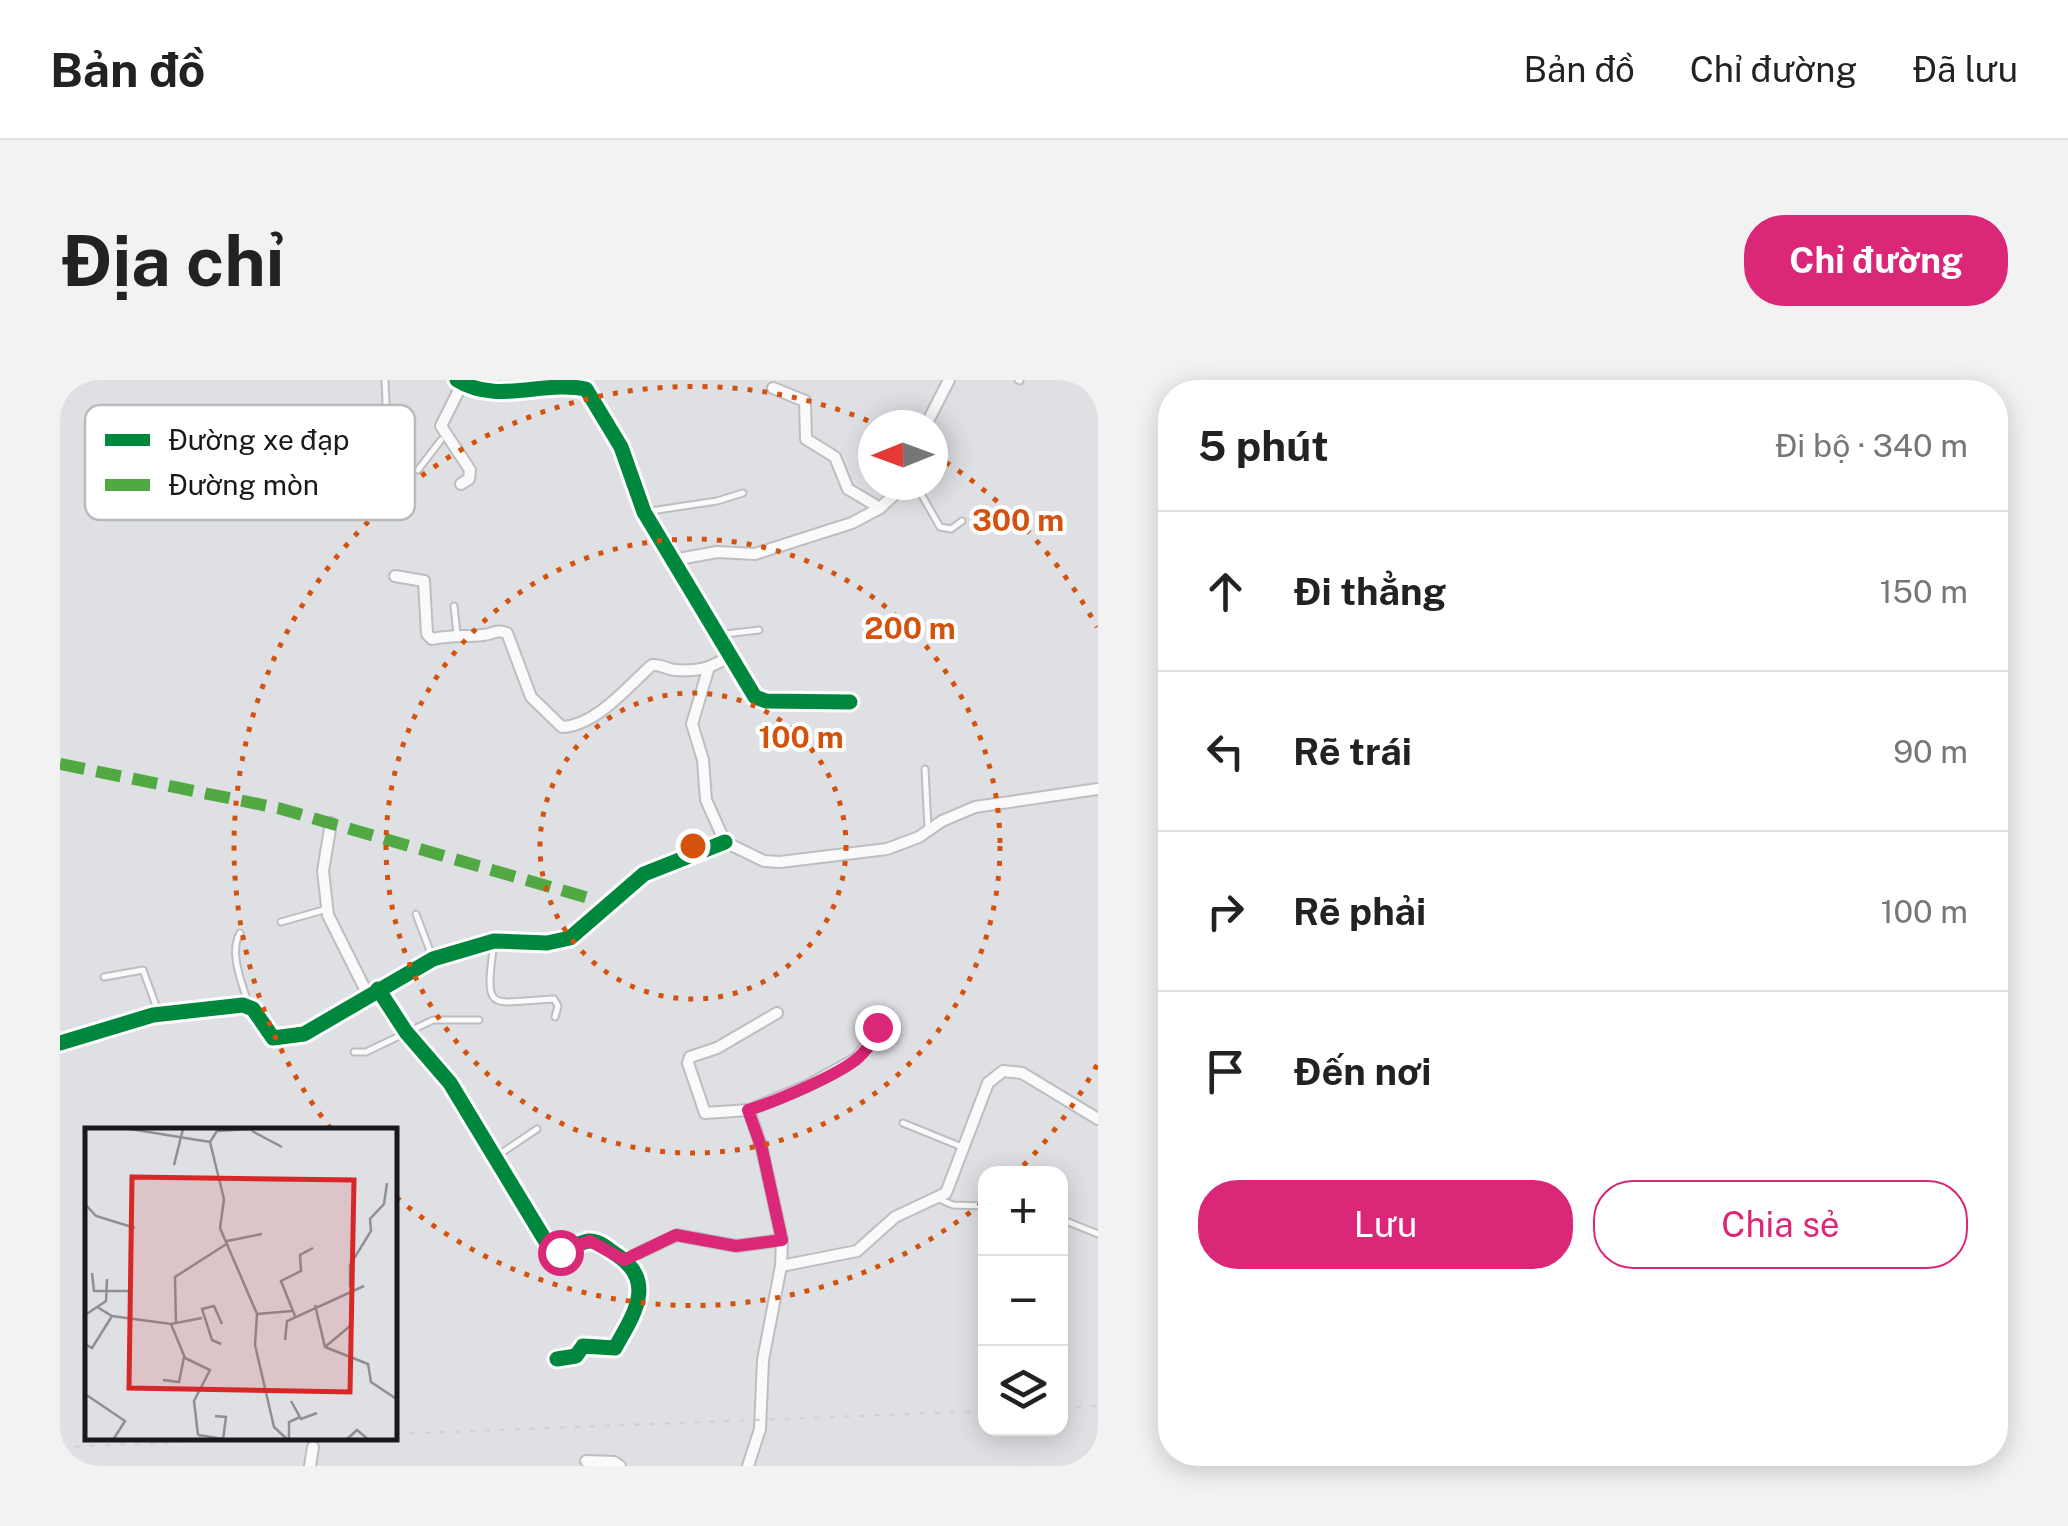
<!DOCTYPE html>
<html lang="vi">
<meta charset="utf-8">
<style>
body{margin:0;font-family:"Public Sans",sans-serif;background:#f2f2f2;color:#222}
.controls{position:absolute;right:30px;bottom:30px;display:grid;overflow:hidden;border-radius:20px;box-shadow:0 5px 25px #0003}
.controls button{width:90px;height:90px;display:grid;place-items:center;padding:0;border:0;border-bottom:2px solid #e0e0e0;background:#fff;color:#222;font:50px sans-serif}
.compass{position:absolute;left:798px;top:30px;width:90px;height:90px;border-radius:50%;background:#fff;box-shadow:0 5px 25px #0003;rotate:269deg}
.stop{position:absolute;width:30px;height:30px;margin:-22px;border:8px solid #db2777;border-radius:50%;background:#fff}
.stop.end{background:#db2777;border-color:#fff;box-shadow:0 2px 10px #0008}
.list{margin:0;padding:0;list-style:none}
h2{display:flex;justify-content:space-between;align-items:center;height:130px;margin:0;padding:0 40px;font-size:42px}
h2 small{font-size:32px;font-weight:400;color:#767676}
.list li{display:grid;grid-template-columns:65px 1fr auto;gap:30px;align-items:center;box-sizing:border-box;height:160px;padding:0 40px;border-top:2px solid #e0e0e0}
.list b{display:block;font-size:38px;white-space:nowrap}
.list em{font-size:32px;font-style:normal;color:#767676}
.actions{display:flex;gap:20px;padding:30px 40px}
.actions a{flex:1;padding:22px 0;border:2px solid #db2777;border-radius:40px;text-align:center;font-size:35px;color:#db2777}
.actions .main{background:#db2777;color:#fff}
.icon{flex:none;width:55px;height:55px;fill:none;stroke:currentColor;stroke-width:2;stroke-linecap:round;stroke-linejoin:round}
.map{position:relative;flex:none;width:1038px;height:1086px;overflow:hidden;border-radius:40px}
header{display:flex;align-items:center;gap:60px;box-sizing:border-box;height:140px;padding:0 50px;background:#fff;border-bottom:2px solid #e0e0e0}
header strong{font-size:48px}
nav{display:flex;gap:55px;margin-inline-start:auto;font-size:35px}
.intro{display:flex;align-items:center;justify-content:space-between;box-sizing:border-box;height:240px;padding:0 60px}
h1{margin:0;font-size:70px}
.button{padding:25px 45px;border-radius:40px;background:#db2777;color:#fff;font-size:35px;font-weight:700}
main{display:flex;gap:60px;padding:0 60px}
aside{flex:1;background:#fff;border-radius:40px;box-shadow:0 5px 25px #0003}
.map>svg:first-child{display:block}
.lines{fill:none;stroke-linecap:round;stroke-linejoin:round}
.service-casing{stroke:#bcbec1;stroke-width:9}
.minor-casing{stroke:#bcbec1;stroke-width:14}
.service{stroke:#fafafb;stroke-width:5}
.minor{stroke:#fafafb;stroke-width:10}
.rail{stroke:#d0d2d3;stroke-width:2.5;stroke-dasharray:5 10;stroke-linecap:butt}
.quiet{stroke:#52a943;stroke-width:12;stroke-dasharray:25 12;stroke-linecap:butt}
.cycleway-casing{stroke:#fff;stroke-width:21}
.cycleway{stroke:#00873e;stroke-width:15}
.route{stroke:#db2777;stroke-width:12}
.ring{fill:none;stroke:#d3530e;stroke-width:5;stroke-dasharray:5 10}
.inset-road{fill:none;stroke:#8e9094;stroke-width:2.5}
.view{fill:#d62828;fill-opacity:0.15;stroke:#d62828;stroke-width:5}
.inset-edge{fill:none;stroke:#17191c;stroke-width:5}
.key{fill:#fff;stroke:#b9babb;stroke-width:2.5}
.key-label{font-size:28px;fill:#17191c}
.centre{fill:#d3530e;stroke:#fff;stroke-width:5}
.ring-label{font-size:30px;text-anchor:middle;font-weight:bold;fill:#d3530e;stroke:#fff;stroke-width:8;stroke-linejoin:round;paint-order:stroke}
</style>
<header>
<strong>Bản đồ</strong>
<nav><a>Bản đồ</a><a>Chỉ đường</a><a>Đã lưu</a></nav>
</header>
<div class="intro"><h1>Địa chỉ</h1><a class="button">Chỉ đường</a></div>
<main>
<div class="map">
<svg width="1038" height="1086" viewBox="0 0 1038 1086">
<rect width="100%" height="100%" fill="#dee0e4"/>
<g class="lines">
<g class="service-casing">
<g id="service">
<polyline points="958,0 960,1"/>
<polyline points="358,90 381,60"/>
<polyline points="856,105 880,147 891,149 902,141"/>
<polyline points="314,111 328,98 317,63 327,46 325,0"/>
<polyline points="584,132 657,121 683,113"/>
<polyline points="394,226 397,254"/>
<polyline points="657,255 699,250"/>
<polyline points="865,389 868,448"/>
<polyline points="356,534 373,579"/>
<polyline points="221,542 267,529"/>
<path d="M180,553C168,573 183,605 189,626"/>
<path d="M434,562C424,636 429,622 494,619L498,626L495,637"/>
<polyline points="44,597 83,590 99,634"/>
<polyline points="294,672 306,672 373,640 419,640"/>
<polyline points="843,743 902,767"/>
<polyline points="437,776 477,749"/>
<polyline points="879,819 893,825 926,826"/>
<polyline points="1001,839 1038,854"/>
<polyline points="1001,839 1001,875"/>
</g>
</g>
<g class="minor-casing">
<g id="minor">
<path d="M397,0C437,25 482,0 526,9L561,67L584,132L695,317L706,321L790,322"/>
<polyline points="713,8 745,21 746,59 775,77 788,109 820,128"/>
<polyline points="866,45 889,0"/>
<polyline points="401,104 409,99 410,90 381,46 402,4"/>
<polyline points="613,180 657,172 695,174 792,143 820,128 834,115 840,105"/>
<path d="M335,196L364,201L367,254L372,259C393,255 404,257 423,255C434,254 436,249 447,253L471,317L502,347C536,346 568,306 592,285C602,284 605,289 615,290C638,292 651,288 670,276"/>
<polyline points="648,290 632,344 643,380 646,420 665,462 704,481 720,482 827,469 859,457 882,441 915,427 1038,409"/>
<polyline points="271,443 263,491 268,535 308,615"/>
<path d="M318,609L346,652L390,703L491,870C506,875 514,863 529,861C539,860 549,870 557,875C598,902 572,937 555,968L523,966L516,976L497,979"/>
<polyline points="717,633 657,668 630,677 628,683 645,733 689,730 747,706 796,679 817,652 811,638"/>
<polyline points="0,663 93,635 183,625 193,629 213,658 244,654 373,579 434,561 487,563 510,558 584,494 665,462"/>
<polyline points="564,880 617,855 676,866 722,860"/>
<polyline points="721,886 797,871 835,837 886,813 928,703 943,691 962,693 1038,739"/>
<polyline points="526,1081 554,1082 560,1086"/>
<polyline points="250,1086 253,1067"/>
<polyline points="688,1086 700,1049 703,980 721,886 722,860 702,769 689,730"/>
</g>
</g>
<use href="#service" class="service"/>
<use href="#minor" class="minor"/>
<g class="rail">
<polyline points="1001,1028 1038,1026"/>
<polyline points="335,1054 926,1031"/>
<polyline points="0,1067 223,1058"/>
</g>
<polyline class="quiet" points="0,384 218,428 532,519 543,530"/>
<g class="cycleway-casing">
<g id="cycleway">
<path d="M397,0C437,25 482,0 526,9L561,67L584,132L695,317L706,321L790,322"/>
<path d="M318,609L346,652L390,703L491,870C506,875 514,863 529,861C539,860 549,870 557,875C598,902 572,937 555,968L523,966L516,976L497,979"/>
<polyline points="0,663 93,635 183,625 193,629 213,658 244,654 373,579 434,561 487,563 510,558 584,494 665,462"/>
</g>
</g>
<use href="#cycleway" class="cycleway"/>
</g>
<g class="lines">
<path class="route" d="M500,872L530,861L564,880L616,855L676,866L722,860L702,769L688,730C712,723 787,692 802,674C809,667 815,657 817,647"/>
</g>
<g class="ring">
<circle cx="633" cy="466" r="153"/>
<circle cx="633" cy="466" r="307"/>
<path d="M1037 685A460 460 0 0 1 958 791M922 823A460 460 0 0 1 337 818M271 749A460 460 0 0 1 816 44M873 74A460 460 0 0 1 1037 247"/>
</g>
<g transform="translate(25 748)">
<rect width="312" height="312" fill="#dee0e4"/>
<path class="inset-road" d="M45,1L125,14M168,1L132,3L125,14L139,71L135,100L172,186L170,217L189,299L203,312M167,3L197,19M89,37L98,1M0,76L11,88L50,100M142,113L177,106M7,145L9,163H44L47,156M265,159V137L286,103L285,91L299,76L302,55M230,177L240,219L283,236L286,254L313,272M12,179L27,188L86,196L117,190M172,186L207,183M0,187L21,173L22,151M210,188L196,153L216,143L215,127L228,120M86,196L100,230L125,242L109,273L113,307M91,196L90,149L143,115M200,212L202,193L279,158M0,216L7,220L27,188M136,216L127,212L117,181L129,178L137,196M240,219L265,198M78,252L94,254L99,229M0,266L40,293L28,312M206,273L216,291L232,285M130,288L141,289L138,312M113,307L145,312M204,312V294L215,289M261,312L272,302L284,312"/>
<path class="view" d="M47,49L269,52L265,264L44,260Z"/>
<rect width="312" height="312" class="inset-edge"/>
</g>
<rect x="25" y="25" width="330" height="115" rx="15" class="key"/>
<rect x="45" y="54" width="45" height="12" fill="#00873e"/>
<rect x="45" y="99" width="45" height="12" fill="#52a943"/>
<g class="key-label">
<text x="108" y="70">Đường xe đạp</text>
<text x="108" y="115">Đường mòn</text>
</g>
<circle cx="633" cy="466" r="15" class="centre"/>
<g class="ring-label">
<text x="958" y="151">300 m</text>
<text x="850" y="259">200 m</text>
<text x="741" y="368">100 m</text>
</g>
</svg>
<div class="controls">
<button>+</button>
<button>−</button>
<button><svg class="icon" aria-label="layers" viewBox="0 0 24 24"><path d="M12 4l9 5-9 5-9-5zM3 14l9 5 9-5"/></svg></button>
</div>
<svg class="compass" viewBox="-18 -18 36 36"><path d="M0-13l5 13h-10z" fill="#e53935"/><path d="M0 13l5-13h-10z" fill="#767676"/></svg>
<div class="stop" style="left:500px;top:872px"></div>
<div class="stop end" style="left:817px;top:647px"></div>
</div>
<aside>
<h2>5 phút<small>Đi bộ · 340 m</small></h2>
<ul class="list">
<li><svg class="icon" aria-label="ahead" viewBox="0 0 24 24"><path d="M12 20V5M6 11l6-6 6 6"/></svg><div><b>Đi thẳng</b></div><em>150 m</em></li>
<li><svg class="icon" aria-label="left" viewBox="0 0 24 24"><path d="M17 20v-9H6M10 6l-5 5 5 5"/></svg><div><b>Rẽ trái</b></div><em>90 m</em></li>
<li><svg class="icon" aria-label="right" viewBox="0 0 24 24"><path d="M7 20v-9h11M14 6l5 5-5 5"/></svg><div><b>Rẽ phải</b></div><em>100 m</em></li>
<li><svg class="icon" aria-label="arrive" viewBox="0 0 24 24"><path d="M6 21V4h12l-3 4 3 4H6"/></svg><div><b>Đến nơi</b></div></li>
</ul>
<div class="actions"><a class="main">Lưu</a><a>Chia sẻ</a></div>
</aside>
</main>
